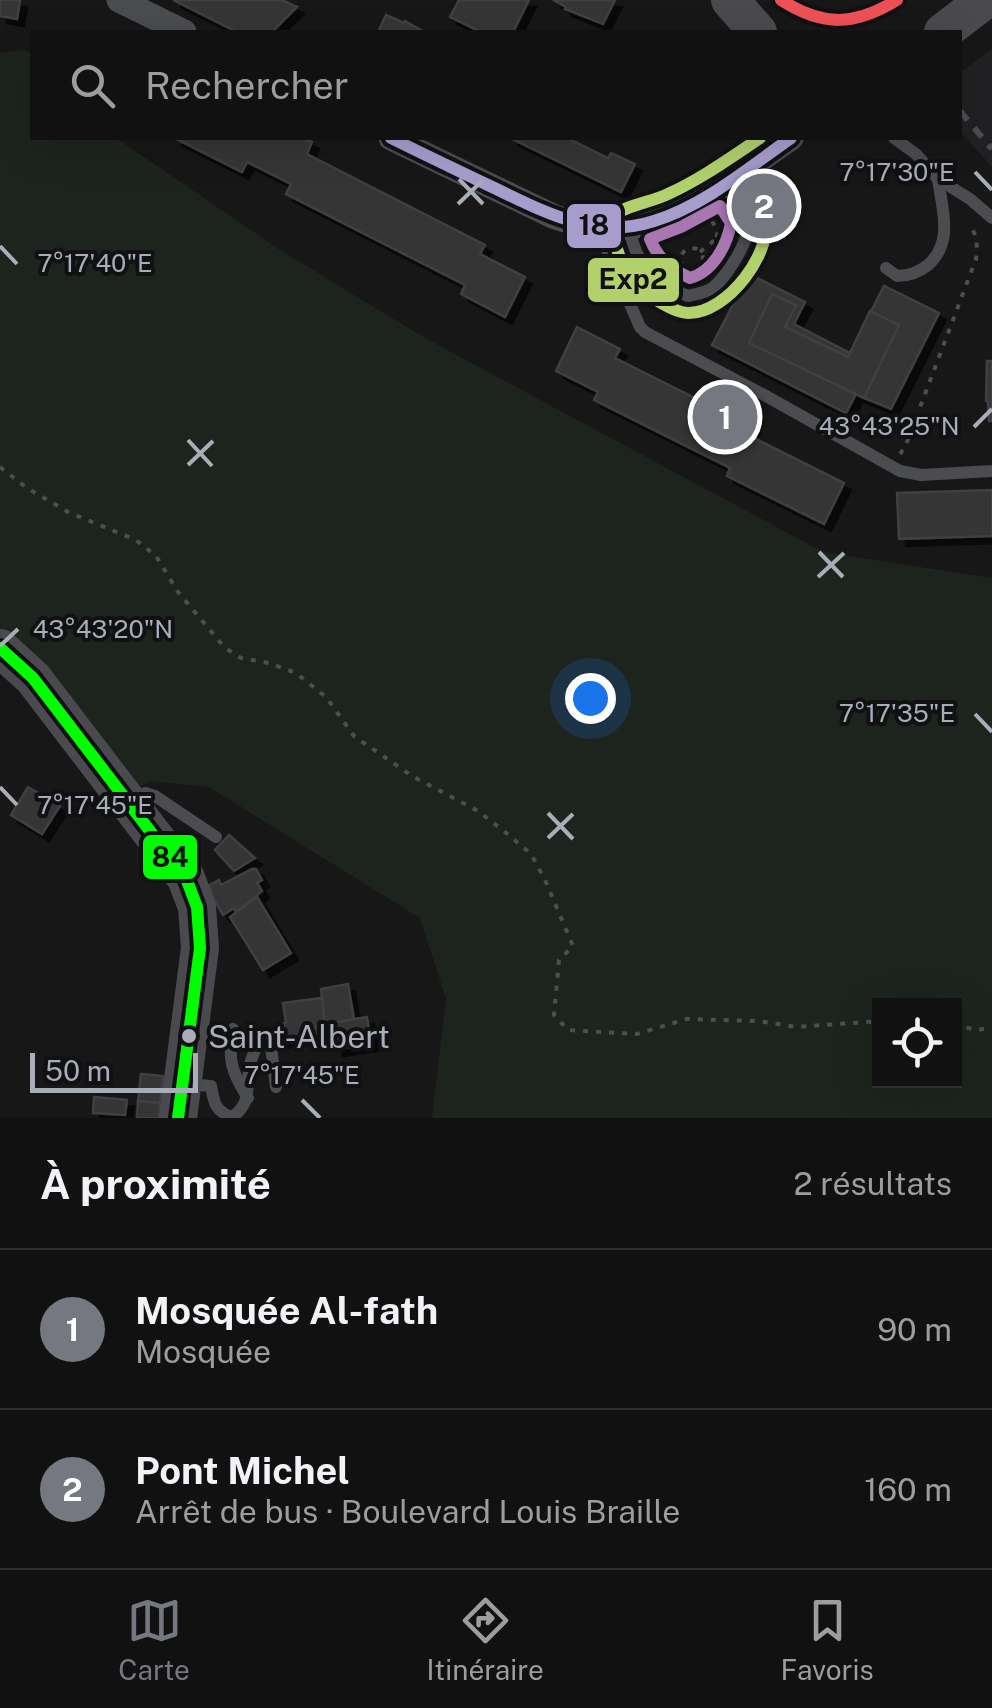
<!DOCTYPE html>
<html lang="fr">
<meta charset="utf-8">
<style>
body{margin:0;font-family:"Public Sans",sans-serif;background:#1e1f1f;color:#f1f3f6}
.controls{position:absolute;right:30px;bottom:30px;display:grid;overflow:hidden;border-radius:0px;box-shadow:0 10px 40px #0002}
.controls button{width:90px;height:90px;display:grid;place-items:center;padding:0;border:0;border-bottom:2px solid #303131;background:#111;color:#f1f3f6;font:50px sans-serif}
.scale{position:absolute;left:30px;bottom:25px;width:168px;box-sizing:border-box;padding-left:10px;border:5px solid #a8adb8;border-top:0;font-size:28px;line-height:35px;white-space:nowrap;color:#a8adb8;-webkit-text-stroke:8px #111113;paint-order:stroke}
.you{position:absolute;left:590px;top:698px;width:35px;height:35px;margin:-25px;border:8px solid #fff;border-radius:50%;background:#1a73e8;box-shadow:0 0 0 15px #1a73e833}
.badge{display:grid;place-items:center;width:65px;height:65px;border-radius:50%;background:#757880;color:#fff;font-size:32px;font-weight:700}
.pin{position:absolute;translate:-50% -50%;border:5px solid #fff;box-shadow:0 2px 10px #0006}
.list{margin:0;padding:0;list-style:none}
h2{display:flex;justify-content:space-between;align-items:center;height:130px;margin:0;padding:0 40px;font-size:42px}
h2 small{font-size:32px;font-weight:400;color:#9c9d9f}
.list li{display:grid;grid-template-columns:65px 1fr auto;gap:30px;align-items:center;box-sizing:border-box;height:160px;padding:0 40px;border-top:2px solid #303131}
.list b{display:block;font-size:38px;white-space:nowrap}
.list p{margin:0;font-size:32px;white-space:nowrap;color:#9c9d9f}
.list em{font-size:32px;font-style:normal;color:#9c9d9f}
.icon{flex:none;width:55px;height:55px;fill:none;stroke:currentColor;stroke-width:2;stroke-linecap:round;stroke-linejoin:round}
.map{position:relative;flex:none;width:992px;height:1118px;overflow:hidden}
.search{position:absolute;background:#111;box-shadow:0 10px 40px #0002;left:30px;right:30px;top:30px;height:110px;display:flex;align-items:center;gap:25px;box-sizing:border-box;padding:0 35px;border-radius:0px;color:#9c9d9f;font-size:38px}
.sheet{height:450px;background:#111}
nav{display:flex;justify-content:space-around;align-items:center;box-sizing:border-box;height:140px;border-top:2px solid #303131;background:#111;font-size:28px;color:#9c9d9f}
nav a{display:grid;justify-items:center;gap:5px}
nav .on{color:#757880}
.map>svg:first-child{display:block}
.built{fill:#212123}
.green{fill:#1d241e;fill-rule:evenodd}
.building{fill:#353536;stroke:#3f4043;stroke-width:2.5;filter:url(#shadow)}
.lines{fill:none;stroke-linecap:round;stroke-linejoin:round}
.path{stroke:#4d4e52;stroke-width:4;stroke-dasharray:5 8;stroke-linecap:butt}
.lane{stroke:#4b4c50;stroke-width:12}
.street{stroke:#4b4c50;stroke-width:25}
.secondary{stroke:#4a4a4e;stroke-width:38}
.rail{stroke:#4b4c4f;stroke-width:6;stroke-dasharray:12 10;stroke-linecap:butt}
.bus-1-casing{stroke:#111113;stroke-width:20}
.bus-2-casing{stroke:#111113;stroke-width:20}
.bus-3-casing{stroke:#111113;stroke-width:20}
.bus-4-casing{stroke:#111113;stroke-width:20}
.bus-1{stroke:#00fd00;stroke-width:12}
.bus-2{stroke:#a69dcd;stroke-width:12}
.bus-3{stroke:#a877b2;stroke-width:12}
.bus-4{stroke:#b2d06c;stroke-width:12}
.tram-1-casing{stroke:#111113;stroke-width:20}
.tram-1{stroke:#ed5156;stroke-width:12}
.ticks{fill:none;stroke:#a8adb8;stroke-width:4}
.bus-dot{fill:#a8adb8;stroke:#111113;stroke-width:4}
.labels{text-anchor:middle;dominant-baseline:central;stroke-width:8;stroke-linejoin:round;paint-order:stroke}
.bus-label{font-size:32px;fill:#a8adb8;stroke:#111113;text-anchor:start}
.ticks-label{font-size:25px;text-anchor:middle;fill:#a8adb8;stroke:#111113;stroke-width:8;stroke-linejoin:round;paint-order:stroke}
.line-badge{stroke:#111113;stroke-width:4}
.pale-badge-label{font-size:28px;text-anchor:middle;font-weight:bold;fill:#111}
</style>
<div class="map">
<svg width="992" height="1118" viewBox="0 0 992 1118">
<defs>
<filter id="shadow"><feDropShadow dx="7" dy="7" stdDeviation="0" flood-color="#0009"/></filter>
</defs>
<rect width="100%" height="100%" fill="#171717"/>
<polygon class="built" points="992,49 992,167 960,131 960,73"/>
<path class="green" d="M24,50L32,54V138H116L280,250L425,338L823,552L992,578V1118H432L446,999L420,918L209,787L150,781L137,789L0,633V53ZM880,1006H954V1080H880Z"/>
<g class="building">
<polygon points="0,0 20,0 17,19 0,16"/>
<polygon points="173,0 282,0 297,7 272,32 237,32"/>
<polygon points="459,0 529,0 513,32 481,32 450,17"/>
<polygon points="553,0 615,0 603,24 565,9 566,7"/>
<polygon points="386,15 404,23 405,21 424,32 378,32"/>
<polygon points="174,138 303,138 312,142 307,154 485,245 480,254 525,277 505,317 461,294 465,285 286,194 291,184 247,162 242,172"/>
<polygon points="510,138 567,138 608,158 611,153 635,164 621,192"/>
<polygon points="749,274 805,302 794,324 850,353 884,286 939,313 891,409 864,398 857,392 846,413 712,345"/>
<polygon points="772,294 796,305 785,327 848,357 870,311 899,325 864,398 749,343"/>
<polygon points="577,327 620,349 615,358 753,427 748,435 844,483 824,524 727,476 730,468 594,400 598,392 556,371"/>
<polygon points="987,361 992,361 992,421 989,421 988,402 986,401"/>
<polygon points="992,490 992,536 899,539 897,493"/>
<polygon points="28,787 60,806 42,834 11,815"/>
<polygon points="229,835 255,858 234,871 215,850"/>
<polygon points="252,869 256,869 262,880 257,883 262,891 236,912 234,908 223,915 209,891 211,890 208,886 219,880 221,885"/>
<polygon points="257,897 291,953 263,970 230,917"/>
<polygon points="348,984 355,1025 334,1028 334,1032 311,1036 306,1001 322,998 321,989"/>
<polygon points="322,998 325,1025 310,1029 311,1036 279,1041 276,1025 286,1023 283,1003"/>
<polygon points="367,1017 371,1044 336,1049 332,1023"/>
<polygon points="141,1074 163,1076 160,1103 138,1101"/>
<polygon points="94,1097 127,1100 125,1115 93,1113"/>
<polygon points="138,1101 160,1103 159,1118 137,1118"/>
</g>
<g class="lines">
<g class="path">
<polyline points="712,221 718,232 716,239"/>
<circle cx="692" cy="259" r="11"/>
<polyline points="700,252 716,239 725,244"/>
<polyline points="900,454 905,447 976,259 977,239 970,224"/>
<polyline points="0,467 27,488 68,512 136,540 156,556 178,592 225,648 241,658 269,663 296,673 326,697 354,736 412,776 478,811 505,832 531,854 545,880 573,946 559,960 554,1015 568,1030 637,1034 687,1019 758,1021 796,1027 880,1021"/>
<polyline points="954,1024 976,1030 992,1028"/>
</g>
<g class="lane">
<polyline points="894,138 916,154 938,179 970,199 992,218"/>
<path d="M629,227C636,265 652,281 688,296C696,294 704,293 711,289C726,279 754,235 748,218C743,206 732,194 725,184"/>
<polyline points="604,229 608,253 640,327 645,332 766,396 900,471 921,475 992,471"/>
<path d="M886,268L897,276C909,276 918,273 928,265C954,242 942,209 938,179"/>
<polyline points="134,801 145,793 155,796 216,837"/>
<path d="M233,1029C227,1059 232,1073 248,1098"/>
<path d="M185,1084L211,1086C214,1103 215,1111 232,1117C253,1103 245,1086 250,1065C251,1058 256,1049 258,1042L270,1039L276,1087"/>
</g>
<g class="street">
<polyline points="119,0 184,32"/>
<path d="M391,138L555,217C570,222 585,227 601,228C673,234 735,175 791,138"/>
</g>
<g class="secondary">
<polyline points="730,0 758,32"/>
<polyline points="943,32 985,0"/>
<polyline points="0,648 33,678 186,878 197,907 200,948 178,1118"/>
</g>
<polyline class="rail" points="960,111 992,149"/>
<g class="bus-1-casing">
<polyline id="bus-1" points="0,648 33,678 186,878 197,907 200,948 178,1118"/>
</g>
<g class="bus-2-casing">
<path id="bus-2" d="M391,138C423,154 455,169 488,185C541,210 593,241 654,221C705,205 748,168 791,138"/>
</g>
<g class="bus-3-casing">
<path id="bus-3" d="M720,206L731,223C727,245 713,272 690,278C671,269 658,259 650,239L681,227Z"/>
</g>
<g class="bus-4-casing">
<path id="bus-4" d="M749,187C755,195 762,204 765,214C775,251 727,314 688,313C677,313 663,304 653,298C636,286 623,269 617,249C613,238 607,222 618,213C628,205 655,201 668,194C701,179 730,158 760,138"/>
</g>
<use href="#bus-1" class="bus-1"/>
<use href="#bus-2" class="bus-2"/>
<use href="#bus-3" class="bus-3"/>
<use href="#bus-4" class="bus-4"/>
<g class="tram-1-casing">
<path id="tram-1" d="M781,0C823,27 855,26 897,0"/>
</g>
<use href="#tram-1" class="tram-1"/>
</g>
<path class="ticks" d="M975,172L992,190M459,179L483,204M458,204L483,180M0,246L17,264M974,427L992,409M188,440L212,466M188,465L213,441M819,552L843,577M818,577L844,553M0,646L18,629M975,714L992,732M0,787L17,805M548,813L573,839M548,838L573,814M302,1100L320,1118"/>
<circle class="bus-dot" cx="189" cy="1036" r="9"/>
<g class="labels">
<g class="bus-label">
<text x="208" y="1036">Saint-Albert</text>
</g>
</g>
<g class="ticks-label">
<text x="897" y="181">7°17'30"E</text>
<text x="95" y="272">7°17'40"E</text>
<text x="889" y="435">43°43'25"N</text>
<text x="103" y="638">43°43'20"N</text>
<text x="897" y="722">7°17'35"E</text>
<text x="95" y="814">7°17'45"E</text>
<text x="302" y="1084">7°17'45"E</text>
</g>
<g class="line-badge">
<rect x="565" y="202" width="58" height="48" rx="10" fill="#a69dcd"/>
<rect x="586" y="256" width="95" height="48" rx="10" fill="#b2d06c"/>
<rect x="141" y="833" width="58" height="48" rx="10" fill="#00fd00"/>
</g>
<g class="pale-badge-label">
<text x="594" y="235">18</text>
<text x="633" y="289">Exp2</text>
<text x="170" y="867">84</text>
</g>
</svg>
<div class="controls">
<button><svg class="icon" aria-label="locate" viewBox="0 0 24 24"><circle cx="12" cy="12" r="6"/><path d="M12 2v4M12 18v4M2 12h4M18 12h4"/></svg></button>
</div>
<div class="scale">50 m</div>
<div class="you"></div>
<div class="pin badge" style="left:725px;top:417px">1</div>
<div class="pin badge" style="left:764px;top:206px">2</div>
<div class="search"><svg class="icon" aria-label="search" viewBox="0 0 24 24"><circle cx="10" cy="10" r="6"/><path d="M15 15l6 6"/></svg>Rechercher</div>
</div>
<section class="sheet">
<h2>À proximité<small>2 résultats</small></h2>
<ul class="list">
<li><span class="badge">1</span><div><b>Mosquée Al-fath</b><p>Mosquée</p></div><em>90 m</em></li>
<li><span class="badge">2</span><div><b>Pont Michel</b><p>Arrêt de bus · Boulevard Louis Braille</p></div><em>160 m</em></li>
</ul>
</section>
<nav>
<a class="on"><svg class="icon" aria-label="map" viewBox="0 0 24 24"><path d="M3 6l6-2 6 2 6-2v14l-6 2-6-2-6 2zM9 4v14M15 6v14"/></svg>Carte</a>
<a><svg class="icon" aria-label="directions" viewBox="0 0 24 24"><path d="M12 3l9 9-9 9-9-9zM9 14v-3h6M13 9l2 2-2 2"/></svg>Itinéraire</a>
<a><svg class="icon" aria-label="saved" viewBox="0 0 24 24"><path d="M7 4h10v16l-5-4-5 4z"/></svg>Favoris</a>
</nav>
